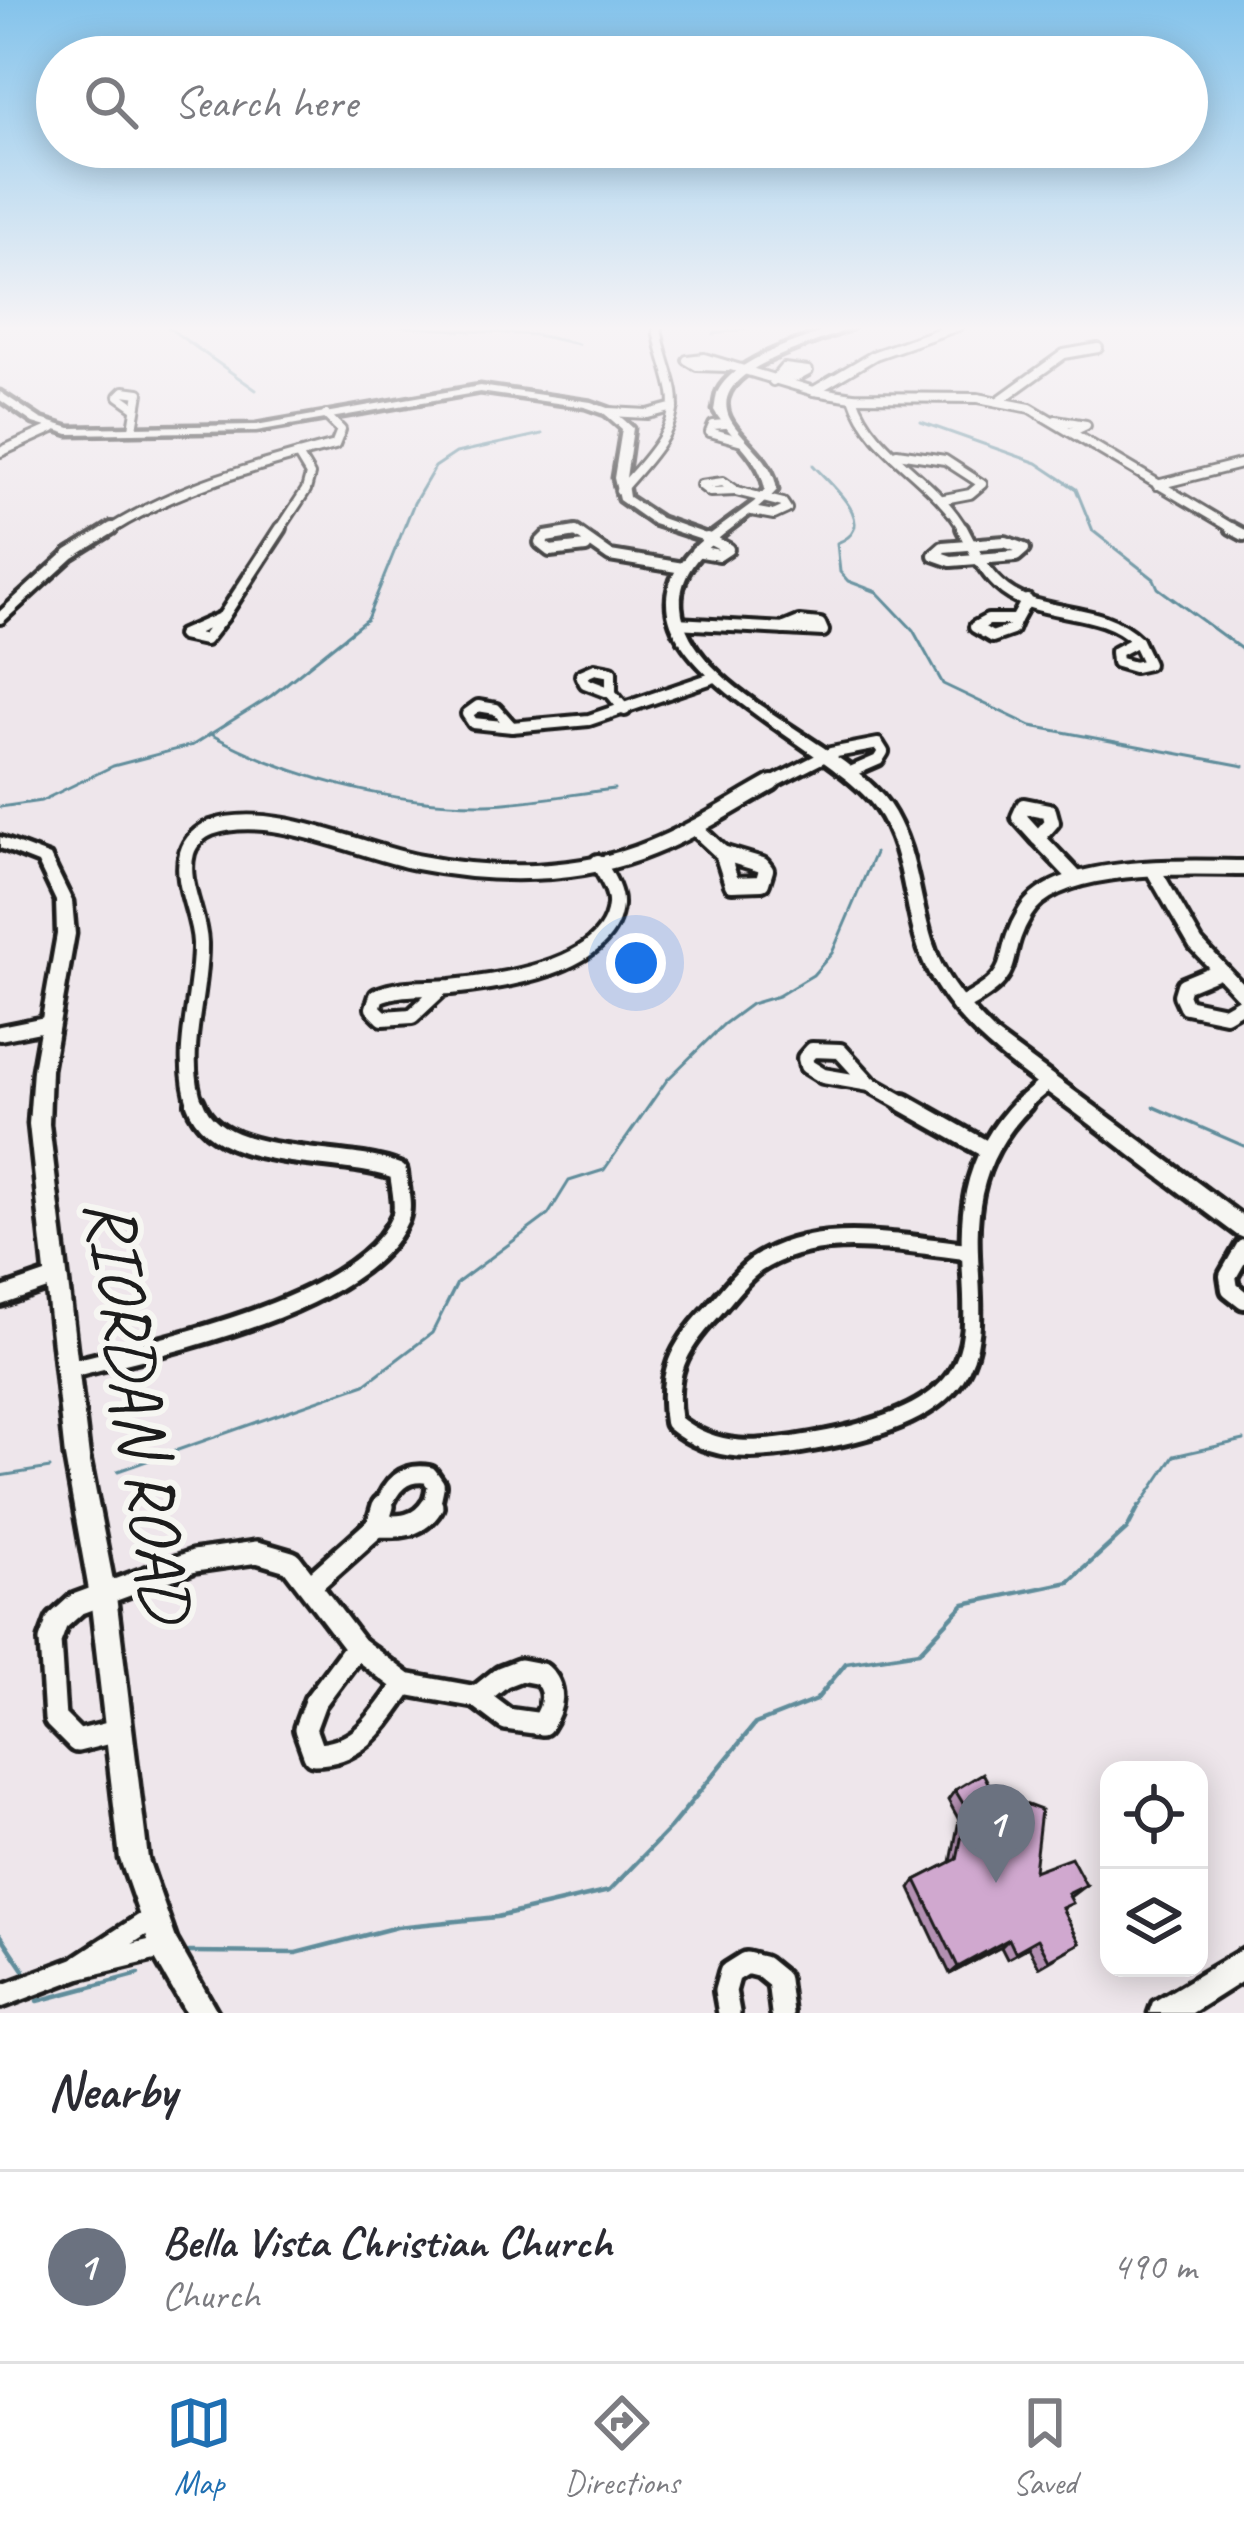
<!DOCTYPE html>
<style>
body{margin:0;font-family:Caveat,sans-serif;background:#f7f7f7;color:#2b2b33}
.controls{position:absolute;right:36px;bottom:36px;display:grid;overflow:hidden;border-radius:24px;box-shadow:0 6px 30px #0003}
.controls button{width:108px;height:108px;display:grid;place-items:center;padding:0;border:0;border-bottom:3px solid #e1e1e2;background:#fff;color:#2b2b33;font:60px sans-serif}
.you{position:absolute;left:636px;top:963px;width:42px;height:42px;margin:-30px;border:9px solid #fff;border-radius:50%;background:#1a73e8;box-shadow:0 0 0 18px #1a73e833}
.badge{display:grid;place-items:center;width:78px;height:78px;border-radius:50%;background:#1f6fb2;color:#fff;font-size:39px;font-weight:700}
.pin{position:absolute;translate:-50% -99px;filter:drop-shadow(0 3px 6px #0008)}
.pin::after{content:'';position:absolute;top:63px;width:42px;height:36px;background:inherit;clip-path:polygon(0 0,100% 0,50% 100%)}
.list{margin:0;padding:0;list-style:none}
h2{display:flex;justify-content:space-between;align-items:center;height:156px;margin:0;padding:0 48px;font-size:51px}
h2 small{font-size:39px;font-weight:400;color:#7c7c81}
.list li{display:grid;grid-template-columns:78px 1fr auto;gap:36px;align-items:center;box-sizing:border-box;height:192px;padding:0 48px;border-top:3px solid #e1e1e2}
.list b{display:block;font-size:45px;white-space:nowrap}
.list p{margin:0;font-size:39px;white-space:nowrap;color:#7c7c81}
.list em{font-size:39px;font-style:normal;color:#7c7c81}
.icon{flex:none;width:66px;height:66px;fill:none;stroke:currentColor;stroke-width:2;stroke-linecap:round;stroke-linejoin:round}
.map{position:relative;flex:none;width:1244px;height:2013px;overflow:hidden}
.search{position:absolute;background:#fff;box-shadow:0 6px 30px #0003;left:36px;right:36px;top:36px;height:132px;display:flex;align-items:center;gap:30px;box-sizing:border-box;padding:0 42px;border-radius:66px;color:#7c7c81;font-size:45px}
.sheet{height:348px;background:#fff}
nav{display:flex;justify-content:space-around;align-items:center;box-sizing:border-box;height:168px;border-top:3px solid #e1e1e2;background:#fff;font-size:33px;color:#7c7c81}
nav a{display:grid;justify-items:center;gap:6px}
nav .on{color:#1f6fb2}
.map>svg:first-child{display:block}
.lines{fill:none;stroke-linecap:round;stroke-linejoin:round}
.stream-far1{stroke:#618d9b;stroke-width:3}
.stream{stroke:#618d9b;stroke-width:4.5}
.street-far4-casing{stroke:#1c1c1c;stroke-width:14}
.street-far3-casing{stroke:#1c1c1c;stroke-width:18}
.street-far2-casing{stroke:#1c1c1c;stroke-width:22}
.street-far1-casing{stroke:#1c1c1c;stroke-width:26}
.street-casing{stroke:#1c1c1c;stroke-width:30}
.secondary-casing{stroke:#1c1c1c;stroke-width:9}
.street-far4{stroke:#f6f6f2;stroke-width:8}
.street-far3{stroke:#f6f6f2;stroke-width:10}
.street-far2{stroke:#f6f6f2;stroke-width:14}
.street-far1{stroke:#f6f6f2;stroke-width:16}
.street{stroke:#f6f6f2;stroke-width:21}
.secondary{fill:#f6f6f2;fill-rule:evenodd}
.wall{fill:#b390b2;stroke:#1c1c1c;stroke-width:3}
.shaded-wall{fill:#927691;stroke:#1c1c1c;stroke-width:3}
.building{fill:#d0a8cf;stroke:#1c1c1c;stroke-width:3}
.labels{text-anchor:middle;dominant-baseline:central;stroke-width:12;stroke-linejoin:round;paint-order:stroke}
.near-street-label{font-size:72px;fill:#1c1c1c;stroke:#f6f6f2}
</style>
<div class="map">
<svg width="1244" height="2013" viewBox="0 0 1244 2013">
<rect width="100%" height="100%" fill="#eee6eb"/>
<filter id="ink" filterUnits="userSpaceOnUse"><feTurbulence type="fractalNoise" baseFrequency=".00833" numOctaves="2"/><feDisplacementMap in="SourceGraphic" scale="24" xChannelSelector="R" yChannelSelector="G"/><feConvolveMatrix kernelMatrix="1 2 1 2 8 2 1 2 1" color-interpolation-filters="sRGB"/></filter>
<g filter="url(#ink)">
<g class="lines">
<g class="stream-far1">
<polyline points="166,326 256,390"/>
<polyline points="395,326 536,335 578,344"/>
<polyline points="714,334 760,326"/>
<polyline points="921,422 1037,463 1076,489 1093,531 1154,579 1158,588 1244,651"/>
<path d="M813,465C831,485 882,526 837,543L840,572L848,581L877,592L913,630L943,684L1031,726L1244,766"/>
<path d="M210,734C291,778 393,805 485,804C528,803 571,794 614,789"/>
<polyline points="0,807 41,801 113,766 193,745 271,696 367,619 414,503 435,467 456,453 542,434"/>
<polyline points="1154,1107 1244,1146"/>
<polyline points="118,1471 365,1384 432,1333 457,1283 548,1215 569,1181 604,1170 667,1080 724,1024 751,1004 778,996 813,975 832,953 875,853"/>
<polyline points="0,1476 50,1468"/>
<polyline points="1138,1509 1174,1456 1244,1440"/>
</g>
<g class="stream">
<polyline points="0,1934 24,1970"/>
<polyline points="189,1952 296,1953 397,1927 497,1917 609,1891 670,1828 755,1724 816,1700 846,1663 919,1652 964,1604 1069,1582 1127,1529 1139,1506"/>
<polyline points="38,2001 139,1974"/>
</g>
<g class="street-far4-casing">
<g id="street-far4">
<polyline points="727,367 697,366 687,360 704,358 814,391 853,397 978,398 1030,408 1237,531"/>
<polyline points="773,381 784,368 808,371 797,377 781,376"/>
<polyline points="814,391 875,355 958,326"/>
<path d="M853,397C871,454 935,478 964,531"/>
<polyline points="1000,400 1064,354 1098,348"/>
<polyline points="609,412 648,414 674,407"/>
<polyline points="1056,420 1086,425 1073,431"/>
<polyline points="725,424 713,425 710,432 742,441"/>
<polyline points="133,429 139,393 124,391 119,396 136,408"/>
<polyline points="0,452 53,428"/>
<polyline points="897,453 945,460 982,484 970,494 944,499"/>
<polygon points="723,482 736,491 710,492 701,485"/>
<polyline points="1157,485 1244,463"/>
<path d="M620,491C642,464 680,431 673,392C669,369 659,350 657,326"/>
<polyline points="736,491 783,503 787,509 774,515 752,511"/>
<path d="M108,531C178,487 255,466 335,445L341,430L326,415"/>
<polyline points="279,531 306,490 310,475 298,455"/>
</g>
</g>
<g class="street-far3-casing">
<g id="street-far3">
<path d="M962,528C972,547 982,569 998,584C1036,621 1098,602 1137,641"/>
<polyline points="1231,528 1244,535"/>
<polygon points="1005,542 1024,549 1016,556 951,561 934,555 943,547"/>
<polyline points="586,547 550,551 540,543 546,537 576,532 610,556 683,568"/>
<polyline points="696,551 719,555 728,549 707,538"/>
<polygon points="223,617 205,640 182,635"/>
<polyline points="223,617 281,528"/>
<polyline points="0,618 70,554 112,528"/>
<polygon points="988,620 1016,620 1012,630 992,637 975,627"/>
<polyline points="1016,620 1027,600"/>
<polyline points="676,623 823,631 820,624 799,622 782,629"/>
<polygon points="1137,641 1148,664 1134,667 1117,662 1116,652"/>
<polygon points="595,669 611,672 611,693 585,683 581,675"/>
<polyline points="611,693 625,710"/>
<polygon points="478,706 496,709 512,727 473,723 467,714"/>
<polyline points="512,727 589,720 715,677"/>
<polyline points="766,786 831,753 878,744 883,752 878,760 848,773"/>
</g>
</g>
<g class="street-far2-casing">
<g id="street-far2">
<polygon points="1024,806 1049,811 1052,822 1038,838 1019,817"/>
<polyline points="695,828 722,853"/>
<polyline points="1038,838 1077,879"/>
<polygon points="722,853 762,865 766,870 762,883 732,884"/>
<polyline points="1155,873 1196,944 1244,995"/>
<polyline points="1218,971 1184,985 1181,995 1186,1006 1225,1014 1244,1003"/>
<path d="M442,988L412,1016L383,1018L373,1008L377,996C401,986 425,989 451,987C499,982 610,968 615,905C616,890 605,875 598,862"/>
<path d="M959,1006C1027,971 995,963 1025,913C1056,860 1189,868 1244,868"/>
<polyline points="0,1033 50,1023"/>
<polygon points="812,1050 840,1051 870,1084 823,1076 807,1066 805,1058"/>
<polyline points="870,1084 909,1106"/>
<path d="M196,1106C177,1051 201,999 200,943C199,913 179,883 187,853C190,842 200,832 211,828C271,807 357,850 416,862C492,877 579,878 651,848C694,831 732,805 772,783"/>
<polyline points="1020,1106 1046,1084"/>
</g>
</g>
<g class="street-far1-casing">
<g id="street-far1">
<polyline points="904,1103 984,1148"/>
<polyline points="1244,1248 1228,1276 1230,1289 1244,1300"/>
<path d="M967,1251C899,1244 816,1224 756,1265C738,1278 725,1298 711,1313C678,1348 665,1374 673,1422C715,1457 761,1451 812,1442C1099,1393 882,1246 1024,1103"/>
<polyline points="0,1297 55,1278"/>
<path d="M67,1370C155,1347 361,1308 400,1218C405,1206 399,1186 398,1172C342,1149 217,1167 195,1103"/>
<path d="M382,1509C391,1485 403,1471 429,1475L436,1485L431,1509"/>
</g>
</g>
<g class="street-casing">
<g id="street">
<path d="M377,1526C401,1527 419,1527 432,1506"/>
<polyline points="377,1526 383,1506"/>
<polyline points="312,1584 377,1526"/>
<path d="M356,1647L315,1702L305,1729L314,1754C361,1754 380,1718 405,1684"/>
<path d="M520,1670L541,1674C557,1689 553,1707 542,1724L506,1719L477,1697L502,1677Z"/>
<polyline points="117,1731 77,1741 55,1719 50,1641 57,1622 77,1604 194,1561 257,1552 291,1562 356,1647 405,1684 477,1697"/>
<polyline points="81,1965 153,1918"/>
<polyline points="0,1997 77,1968 164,1947"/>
<polyline points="729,2013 725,1991 730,1973 746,1963 762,1967 778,1980 782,2013"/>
</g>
</g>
<g class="secondary-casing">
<g id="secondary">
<path d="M840,326H855C822,344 688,371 737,429C754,450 773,462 777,490C746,526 678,550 681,606C686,689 843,739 889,804C919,848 918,903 936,952C948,984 972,1009 996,1033L1244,1217V1238L1237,1235C1183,1195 1130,1155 1077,1114C1024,1074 966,1038 932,979C901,926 911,858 875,808C827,739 576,649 702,540L653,524L619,500L614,478L622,429L605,414L585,407L480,392L256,431L69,434L33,423L0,400V392L41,419L70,428L256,425L480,386L591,402L613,410L633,428L626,478L629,497L661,518L709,535L754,502L765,489C760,457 730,438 714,410C715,407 716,394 718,391C736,357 806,338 840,326Z"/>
<polygon points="0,837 50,856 72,901 75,934 51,1070 49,1124 89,1457 116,1596 148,1859 176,1939 218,2013 186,2013 154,1957 120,1859 90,1596 65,1457 29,1124 33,1070 57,934 56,901 38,863 0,848"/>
<polygon points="1244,1948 1244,1980 1192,2013 1149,2013 1153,2002"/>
</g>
</g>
<use href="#street-far4" class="street-far4"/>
<use href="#street-far3" class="street-far3"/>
<use href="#street-far2" class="street-far2"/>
<use href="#street-far1" class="street-far1"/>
<use href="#street" class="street"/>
<use href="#secondary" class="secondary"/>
</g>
<polygon class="wall" points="955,1790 1034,1871 1086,1885 1070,1897 1063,1911 1080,1943 1039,1967 1029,1947 1007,1959 1001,1947 950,1974 910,1889 916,1880 951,1862 959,1820 948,1800"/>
<polygon class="shaded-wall" points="1009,1939 1001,1947 950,1974 958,1967"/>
<polygon class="building" points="983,1773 993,1792 1041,1810 1034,1871 1071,1857 1086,1885 1068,1894 1073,1903 1062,1908 1080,1943 1049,1960 1038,1939 1015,1952 1009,1939 958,1967 916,1880 957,1859 967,1810 955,1790"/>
</g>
<linearGradient id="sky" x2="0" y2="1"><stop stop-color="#84c3eb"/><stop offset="0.54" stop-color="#f7f4f6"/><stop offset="1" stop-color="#f7f4f6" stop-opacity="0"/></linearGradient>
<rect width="1244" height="608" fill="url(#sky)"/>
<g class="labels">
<g class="near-street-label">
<text transform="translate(139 1409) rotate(82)">RIORDAN ROAD</text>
</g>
</g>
</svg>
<div class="controls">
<button><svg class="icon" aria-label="locate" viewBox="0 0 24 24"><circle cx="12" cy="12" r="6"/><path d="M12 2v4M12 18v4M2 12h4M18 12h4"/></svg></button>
<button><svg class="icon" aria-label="layers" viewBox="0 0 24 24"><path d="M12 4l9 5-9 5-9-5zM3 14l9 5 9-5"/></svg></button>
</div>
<div class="you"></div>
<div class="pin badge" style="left:996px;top:1883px;background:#6b7280">1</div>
<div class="search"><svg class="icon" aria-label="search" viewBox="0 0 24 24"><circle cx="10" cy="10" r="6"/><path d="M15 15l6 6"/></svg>Search here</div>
</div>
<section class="sheet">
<h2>Nearby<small></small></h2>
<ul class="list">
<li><span class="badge" style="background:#6b7280">1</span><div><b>Bella Vista Christian Church</b><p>Church</p></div><em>490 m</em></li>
</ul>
</section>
<nav>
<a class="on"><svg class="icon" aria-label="map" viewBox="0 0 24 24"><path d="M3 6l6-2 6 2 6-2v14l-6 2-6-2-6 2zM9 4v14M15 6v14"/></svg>Map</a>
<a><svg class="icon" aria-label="directions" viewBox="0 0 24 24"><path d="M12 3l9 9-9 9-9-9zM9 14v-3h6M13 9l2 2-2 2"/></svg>Directions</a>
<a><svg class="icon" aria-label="saved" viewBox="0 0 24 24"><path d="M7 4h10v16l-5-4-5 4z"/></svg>Saved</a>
</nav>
